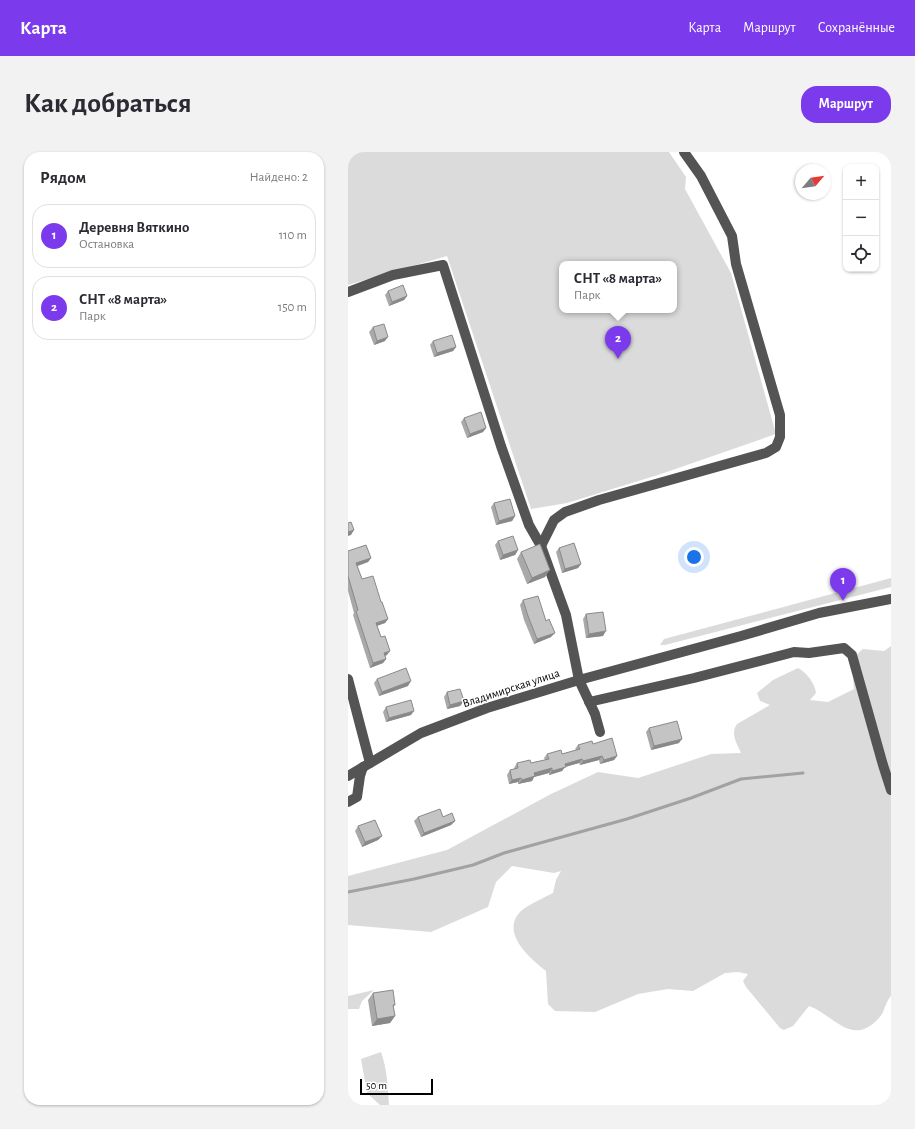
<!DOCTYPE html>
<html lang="ru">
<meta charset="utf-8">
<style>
body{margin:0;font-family:"Alegreya Sans",sans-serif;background:#f2f2f3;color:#2b2b33}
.controls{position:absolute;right:12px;top:12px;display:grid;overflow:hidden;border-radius:8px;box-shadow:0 1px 3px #0004}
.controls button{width:36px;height:36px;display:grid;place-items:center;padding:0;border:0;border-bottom:1px solid #e1e1e2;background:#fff;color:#2b2b33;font:20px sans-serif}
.compass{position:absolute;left:447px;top:12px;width:36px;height:36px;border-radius:50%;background:#fff;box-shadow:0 1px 3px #0004;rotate:61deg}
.scale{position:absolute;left:12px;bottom:10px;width:73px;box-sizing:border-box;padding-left:4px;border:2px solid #000;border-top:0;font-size:11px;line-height:14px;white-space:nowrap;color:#000;-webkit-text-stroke:3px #fff;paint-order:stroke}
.you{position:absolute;left:346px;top:405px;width:14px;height:14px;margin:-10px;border:3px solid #fff;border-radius:50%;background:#1a73e8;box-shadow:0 0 0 6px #1a73e833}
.badge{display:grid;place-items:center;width:26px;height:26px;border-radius:50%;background:#7c3aed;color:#fff;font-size:13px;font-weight:700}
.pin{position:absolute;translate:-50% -33px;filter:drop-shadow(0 1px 2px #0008)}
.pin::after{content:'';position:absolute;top:21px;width:14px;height:12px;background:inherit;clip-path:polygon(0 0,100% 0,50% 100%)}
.popup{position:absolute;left:211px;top:109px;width:118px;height:52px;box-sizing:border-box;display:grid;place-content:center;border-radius:8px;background:#fff;filter:drop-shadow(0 1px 3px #0005);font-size:13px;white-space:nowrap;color:#7c7c81}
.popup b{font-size:15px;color:#2b2b33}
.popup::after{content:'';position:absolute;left:50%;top:100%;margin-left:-8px;border:8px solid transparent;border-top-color:#fff}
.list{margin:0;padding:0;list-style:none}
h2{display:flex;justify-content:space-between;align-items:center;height:52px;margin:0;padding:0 16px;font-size:17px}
h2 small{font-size:13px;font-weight:400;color:#7c7c81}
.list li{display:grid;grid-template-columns:26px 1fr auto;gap:12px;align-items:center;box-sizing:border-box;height:64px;margin:0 8px 8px;padding:0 8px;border:1px solid #e1e1e2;border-radius:16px}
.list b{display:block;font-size:15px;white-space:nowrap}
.list p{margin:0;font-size:13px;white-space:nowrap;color:#7c7c81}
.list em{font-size:13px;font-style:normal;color:#7c7c81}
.icon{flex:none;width:22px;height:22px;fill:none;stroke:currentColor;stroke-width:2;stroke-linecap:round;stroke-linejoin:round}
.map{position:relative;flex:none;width:543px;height:953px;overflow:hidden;border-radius:16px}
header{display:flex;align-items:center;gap:24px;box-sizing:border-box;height:56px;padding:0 20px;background:#7c3aed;color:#fff}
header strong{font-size:19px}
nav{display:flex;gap:22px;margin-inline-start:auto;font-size:14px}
.intro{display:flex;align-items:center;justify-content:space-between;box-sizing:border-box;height:96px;padding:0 24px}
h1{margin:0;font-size:28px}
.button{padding:10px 18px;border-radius:16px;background:#7c3aed;color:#fff;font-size:14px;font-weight:700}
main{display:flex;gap:24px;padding:0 24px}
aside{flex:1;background:#fff;border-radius:16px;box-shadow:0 1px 3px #0004}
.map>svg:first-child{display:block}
.green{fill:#dbdbdb;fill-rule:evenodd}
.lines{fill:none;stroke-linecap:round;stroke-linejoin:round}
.stream{stroke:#a2a2a2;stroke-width:3}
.minor{stroke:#545454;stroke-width:10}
.wall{fill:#a9a9a9}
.shaded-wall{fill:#898989}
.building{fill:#c4c4c4;stroke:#898989}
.labels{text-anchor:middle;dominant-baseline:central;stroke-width:3;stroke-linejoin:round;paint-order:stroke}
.street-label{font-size:12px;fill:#000;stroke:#fff}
</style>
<header>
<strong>Карта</strong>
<nav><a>Карта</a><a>Маршрут</a><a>Сохранённые</a></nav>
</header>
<div class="intro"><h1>Как добраться</h1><a class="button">Маршрут</a></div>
<main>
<aside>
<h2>Рядом<small>Найдено: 2</small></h2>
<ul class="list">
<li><span class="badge">1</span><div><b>Деревня Вяткино</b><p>Остановка</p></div><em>110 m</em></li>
<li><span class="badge">2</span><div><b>СНТ «8 марта»</b><p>Парк</p></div><em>150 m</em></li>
</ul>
</aside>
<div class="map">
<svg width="543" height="953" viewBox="0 0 543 953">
<rect width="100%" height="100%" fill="#fff"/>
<g class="green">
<path d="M0,0H321L338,25L337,37L383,121L428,282L313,322L219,351L183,357L99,104L0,133ZM214,112H326V158H214Z"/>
<polygon points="543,426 543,435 317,493 312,493 316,487"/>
<path d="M543,494V844C537,850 537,860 531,866C504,896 486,863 461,854L445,874L436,878L432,876L398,835L395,829L400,822L390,820L377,821L345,839L320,837L290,842L247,860L207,859L200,852L198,819C183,807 152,781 172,760C178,754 197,745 205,741L208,728L213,719L206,721L164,714L148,730L140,755L83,780L0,773V724L99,698L203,642L250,620L290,626L363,602L393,601C389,591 382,582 389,572L422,553L412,549L409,541L425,528L450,516C458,520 467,531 468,541L462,548L480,550L506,537C505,523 502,506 515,497L536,499Z"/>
<polygon points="26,838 14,849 11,857 0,857 0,844"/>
<path d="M33,900C39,916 40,936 41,953H32L19,941L13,907Z"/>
</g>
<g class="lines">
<polyline class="stream" points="0,740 66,727 125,713 156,701 279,667 343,646 393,627 455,621"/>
<g class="minor">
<polyline points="0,140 45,123 95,113 153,294 181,373 193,394 218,463 231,528 247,562 252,580"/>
<polyline points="193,394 206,368 217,360 251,348 418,301 428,295 432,285 432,263 388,112 384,84 353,24 336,0"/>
<polyline points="0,527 22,611"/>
<polyline points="241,550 346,526 446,500 461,501 496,496 504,503 535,613 543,638"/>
<polyline points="0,624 73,581 139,556 231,528 393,484 471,461 543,447"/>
<polyline points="0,650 9,645 12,624 15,615"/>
</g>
</g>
<g class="wall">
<polygon points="40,139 59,144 56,148 41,154 37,143"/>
<polygon points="25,175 37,189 26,193 21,180"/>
<polygon points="85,189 108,195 105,199 86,205 82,193"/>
<polygon points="116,266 138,276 135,280 119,286 113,270"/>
<polygon points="146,351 167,364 164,369 148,373 143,355"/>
<polygon points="150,389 170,398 167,403 152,408 147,393"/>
<polygon points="211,396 233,412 230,416 214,421 208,400"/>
<polygon points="0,399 23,406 20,410 9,414 14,427 33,450 40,467 37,471 29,474 39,503 37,504 38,507 35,511 22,516 5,463 6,461 0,439"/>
<polygon points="173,400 197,425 179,432 169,407"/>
<polygon points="175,448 198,469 203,485 186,492 176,468 172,453"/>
<polygon points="238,462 255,484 238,486 235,467"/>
<polygon points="29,527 60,534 31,544 26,531"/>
<polygon points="99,540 116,549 112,554 99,557 96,545"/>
<polygon points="38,555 63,563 38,570 35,560"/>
<polygon points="301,576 331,591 303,598 298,580"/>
<polygon points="245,592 269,604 266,608 252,612 251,608 232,613 231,611 217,615 214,619 201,623 201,621 186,625 184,629 170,632 170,630 161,632 159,623 162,618 166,617 166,616 169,611 183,611 197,608 196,606 199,602 214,602 228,598 227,597 230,593"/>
<polygon points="70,665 95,665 107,669 103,673 73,685 66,669"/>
<polygon points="10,674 34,684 30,688 14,695 7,679"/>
<polygon points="25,841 47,853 45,855 47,864 42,871 24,874 20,848"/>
</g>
<g class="shaded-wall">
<polygon points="59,144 56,148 41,154 44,150"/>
<polygon points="40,185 37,189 26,193 29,189"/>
<polygon points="108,195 105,199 86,205 89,201"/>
<polygon points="138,276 135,280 119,286 122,282"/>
<polygon points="167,364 164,369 148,373 151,369"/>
<polygon points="6,378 3,383 0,384 0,380"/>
<polygon points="170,398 167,403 152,408 155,403"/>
<polygon points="23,406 20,410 4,416 8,411"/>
<polygon points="233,412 230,416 214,421 217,417"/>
<polygon points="202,418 197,425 179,432 184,426"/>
<polygon points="40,467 37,471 25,475 28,471"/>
<polygon points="258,479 255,484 238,486 241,482"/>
<polygon points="207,481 203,485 186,492 189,487"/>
<polygon points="42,499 39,503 33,505 36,501"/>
<polygon points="38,507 35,511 22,516 25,511"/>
<polygon points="63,529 60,534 31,544 34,540"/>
<polygon points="116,549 112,554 99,557 102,553"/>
<polygon points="66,559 63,563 38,570 41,566"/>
<polygon points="334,587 331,591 303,598 306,594"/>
<polygon points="254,604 251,608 232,613 235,609"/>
<polygon points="269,604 266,608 252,612 256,608"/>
<polygon points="234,607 231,611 217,615 214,619 201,623 204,619 217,612"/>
<polygon points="204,616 201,621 186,625 184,629 170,632 174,628 186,621"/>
<polygon points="173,626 170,630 161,632 164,628"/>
<polygon points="107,669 103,673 73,685 76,681"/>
<polygon points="34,684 30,688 14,695 17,690"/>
<polygon points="47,864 42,871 24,874 29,867"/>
</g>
<g class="building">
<polygon points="55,133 59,144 44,150 40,139"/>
<polygon points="36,172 40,185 29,189 25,175"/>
<polygon points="104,183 108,195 89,201 85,189"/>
<polygon points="133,260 138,276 122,282 116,266"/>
<polygon points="162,347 167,364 151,369 146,351"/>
<polygon points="3,370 6,378 0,380 0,371"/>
<polygon points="165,384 170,398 155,403 150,389"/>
<polygon points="226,391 233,412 217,417 211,396"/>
<polygon points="192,392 202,418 184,426 173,400"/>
<polygon points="18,393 23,406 8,411 14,427 25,424 33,450 34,450 40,467 28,471 33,485 37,484 42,499 36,501 38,507 25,511 8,459 10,458 0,424 0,399"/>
<polygon points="190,444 198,469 201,467 207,481 189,487 180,464 175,448"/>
<polygon points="255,460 258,479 241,482 238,462"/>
<polygon points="58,516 63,529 34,540 29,527"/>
<polygon points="112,537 116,549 102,553 99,540"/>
<polygon points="63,548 66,559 41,566 38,555"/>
<polygon points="329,569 334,587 306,594 301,576"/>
<polygon points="264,586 269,604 256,608 254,604 235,609 234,607 217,612 218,615 204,619 204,616 186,621 187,624 174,628 173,626 164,628 162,618 170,616 169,611 182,608 183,611 201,607 199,602 213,598 214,602 232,597 230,593 244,589 245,592"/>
<polygon points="92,657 95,665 104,661 107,669 76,681 70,665"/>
<polygon points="27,668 34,684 17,690 10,674"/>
<polygon points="45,838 47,853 45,853 47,864 29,867 25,841"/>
</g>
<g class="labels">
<g class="street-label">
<text transform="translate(163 536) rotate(-18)">Владимирская улица</text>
</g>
</g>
</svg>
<div class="controls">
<button>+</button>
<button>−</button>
<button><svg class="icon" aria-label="locate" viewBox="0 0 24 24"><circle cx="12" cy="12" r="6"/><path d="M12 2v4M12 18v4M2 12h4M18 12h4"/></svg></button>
</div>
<svg class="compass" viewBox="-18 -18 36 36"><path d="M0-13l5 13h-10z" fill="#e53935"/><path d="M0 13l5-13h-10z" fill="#7c7c81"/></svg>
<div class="scale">50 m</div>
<div class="you"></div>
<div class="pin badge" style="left:495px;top:449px">1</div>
<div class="pin badge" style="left:270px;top:207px">2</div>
<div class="popup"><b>СНТ «8 марта»</b>Парк</div>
</div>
</main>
